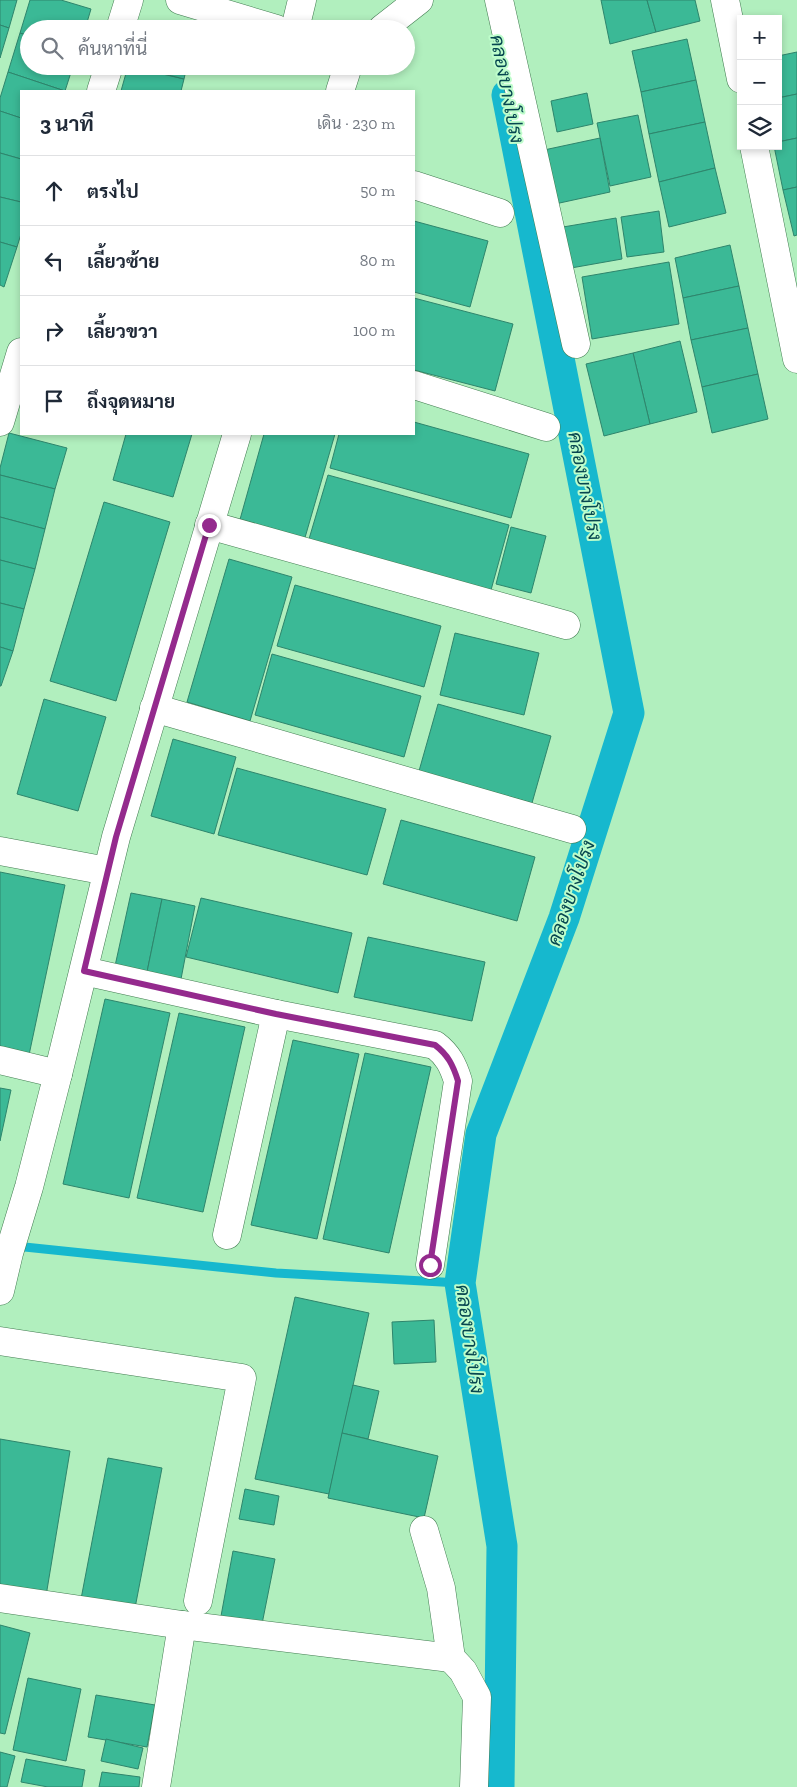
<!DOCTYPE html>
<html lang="th">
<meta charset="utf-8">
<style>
body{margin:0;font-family:"Zilla Slab",Sarabun,serif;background:#f2f2f3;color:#1f2937}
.controls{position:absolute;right:15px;top:15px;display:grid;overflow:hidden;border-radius:0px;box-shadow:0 2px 8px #0003}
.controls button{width:45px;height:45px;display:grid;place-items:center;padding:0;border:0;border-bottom:1px solid #e0e1e3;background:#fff;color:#1f2937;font:25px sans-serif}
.stop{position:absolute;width:15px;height:15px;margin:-11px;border:4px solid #942a8d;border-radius:50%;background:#fff}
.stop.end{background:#942a8d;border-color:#fff;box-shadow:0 1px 5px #0008}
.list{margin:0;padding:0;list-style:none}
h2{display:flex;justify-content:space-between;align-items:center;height:65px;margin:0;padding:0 20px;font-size:21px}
h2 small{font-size:16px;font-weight:400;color:#747a83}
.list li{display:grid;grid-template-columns:32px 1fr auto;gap:15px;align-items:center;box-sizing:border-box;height:70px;padding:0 20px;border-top:1px solid #e0e1e3}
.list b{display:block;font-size:19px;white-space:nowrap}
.list em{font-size:16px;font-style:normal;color:#747a83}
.icon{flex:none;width:28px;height:28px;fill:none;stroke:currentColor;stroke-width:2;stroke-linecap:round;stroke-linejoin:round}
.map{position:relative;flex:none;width:797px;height:1787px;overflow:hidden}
.search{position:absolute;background:#fff;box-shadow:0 2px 8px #0003;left:20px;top:20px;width:395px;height:55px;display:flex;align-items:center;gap:12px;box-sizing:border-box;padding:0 18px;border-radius:28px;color:#747a83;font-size:19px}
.panel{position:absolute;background:#fff;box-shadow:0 2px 8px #0003;left:20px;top:90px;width:395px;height:345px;border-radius:0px}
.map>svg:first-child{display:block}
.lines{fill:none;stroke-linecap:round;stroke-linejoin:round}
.stream{stroke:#16b8ce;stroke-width:9}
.canal{stroke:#16b8ce;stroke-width:31}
.building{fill:#3bb996;stroke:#2e856c}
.minor-casing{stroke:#427c51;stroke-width:29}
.minor{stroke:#fff;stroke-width:28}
.route{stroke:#942a8d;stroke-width:6}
.labels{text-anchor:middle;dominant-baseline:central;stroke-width:4;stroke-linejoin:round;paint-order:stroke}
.water-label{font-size:19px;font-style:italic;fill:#064650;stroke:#befdcb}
</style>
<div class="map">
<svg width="797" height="1787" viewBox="0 0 797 1787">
<rect width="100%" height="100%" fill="#b1efbe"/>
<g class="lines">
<polyline class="stream" points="15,1246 276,1273 460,1283"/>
<polyline class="canal" points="499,1787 502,1546 460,1283 481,1134 564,918 629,713 507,95"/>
</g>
<g class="building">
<polygon points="0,0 17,0 9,28 0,25"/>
<polygon points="30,0 61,0 91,9 85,29 29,29 29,36 20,33"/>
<polygon points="601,0 647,0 656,32 610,44"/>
<polygon points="647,0 695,0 700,21 656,32"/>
<polygon points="0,25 9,28 0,58"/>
<polygon points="20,33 29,36 29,66 73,66 65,91 8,72"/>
<polygon points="687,39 696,80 641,92 632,51"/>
<polygon points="797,52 797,94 778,98 778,56"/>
<polygon points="128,66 184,79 181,91 121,91"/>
<polygon points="133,66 187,66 184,79"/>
<polygon points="8,72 65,91 21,91 21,118 0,111 0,98"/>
<polygon points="696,80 705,122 649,134 641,92"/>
<polygon points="587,93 593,124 557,132 551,101"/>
<polygon points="797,94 797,138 778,142 778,98"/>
<polygon points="0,111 21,118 21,159 0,153"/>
<polygon points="638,115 651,177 610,186 597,123"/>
<polygon points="705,122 715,168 659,182 649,134"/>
<polygon points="600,138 610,192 555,204 544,150"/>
<polygon points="797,138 797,187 783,190 774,146 778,146 778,142"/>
<polygon points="0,153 21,159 21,202 0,197"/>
<polygon points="715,168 726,213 669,227 659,182"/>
<polygon points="797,187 797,235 794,236 783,190"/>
<polygon points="0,197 21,202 21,234 17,247 0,242"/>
<polygon points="659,211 664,252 627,257 621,217"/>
<polygon points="616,218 622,259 571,268 563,227"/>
<polygon points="414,221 488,241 470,307 414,292"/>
<polygon points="0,242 17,247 4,287 0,285"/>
<polygon points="730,245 739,286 683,298 675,258"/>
<polygon points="669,262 679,324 592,339 582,277"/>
<polygon points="739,286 748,328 691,340 683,298"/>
<polygon points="414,298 513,324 495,391 414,370"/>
<polygon points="748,328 758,374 702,387 691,340"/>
<polygon points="680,341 697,412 650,424 633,353"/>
<polygon points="633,353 650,424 604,436 586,364"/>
<polygon points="758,374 768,419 712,433 702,387"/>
<polygon points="414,422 529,454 511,518 330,468 339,434 414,434"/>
<polygon points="9,433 67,448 55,489 0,475 0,468"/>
<polygon points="126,434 192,434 173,497 113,480"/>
<polygon points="264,434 335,434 304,541 239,523"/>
<polygon points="0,475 55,489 45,529 0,517"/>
<polygon points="328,475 509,525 491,590 309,539"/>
<polygon points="104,502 170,522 116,701 50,681"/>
<polygon points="0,517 45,529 35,569 0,560"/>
<polygon points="511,527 546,536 531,593 496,584"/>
<polygon points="229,559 292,577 250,721 187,702"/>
<polygon points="0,560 35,569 24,609 0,603"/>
<polygon points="295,585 441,626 424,687 277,646"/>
<polygon points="0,603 24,609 13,651 0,647"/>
<polygon points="455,633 539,653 524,715 440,695"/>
<polygon points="0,647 13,651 1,686 0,686"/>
<polygon points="272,654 421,696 404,757 255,715"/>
<polygon points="44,699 106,717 78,811 17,794"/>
<polygon points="438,704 551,736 532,803 419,771"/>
<polygon points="173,739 236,757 214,834 151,816"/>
<polygon points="237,768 386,809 367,875 218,835"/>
<polygon points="401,820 535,857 517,921 383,884"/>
<polygon points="0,872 65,885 29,1055 0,1049"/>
<polygon points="131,893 162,899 147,972 115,966"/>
<polygon points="201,898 352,933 338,993 186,957"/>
<polygon points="162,899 195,906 181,979 147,972"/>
<polygon points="368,937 485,962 472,1021 354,997"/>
<polygon points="105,999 170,1013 129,1198 63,1184"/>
<polygon points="179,1013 245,1027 203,1212 137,1198"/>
<polygon points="293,1040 359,1054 317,1239 251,1225"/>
<polygon points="365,1053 431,1067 389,1253 323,1239"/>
<polygon points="0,1088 11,1090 0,1141"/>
<polygon points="295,1297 369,1313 329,1494 255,1479"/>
<polygon points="434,1320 436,1362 394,1364 392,1322"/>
<polygon points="353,1385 379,1391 368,1439 342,1433"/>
<polygon points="342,1433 438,1456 424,1518 328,1498"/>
<polygon points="0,1439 70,1451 46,1596 0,1589"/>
<polygon points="108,1458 162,1468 135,1608 81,1599"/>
<polygon points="245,1489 279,1496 274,1525 239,1519"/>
<polygon points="233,1551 275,1559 262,1624 221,1616"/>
<polygon points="0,1625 30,1633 5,1734 0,1733"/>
<polygon points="28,1678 81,1689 66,1761 13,1750"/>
<polygon points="96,1695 155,1705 147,1747 88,1737"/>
<polygon points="106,1739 143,1748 138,1769 101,1761"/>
<polygon points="0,1752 15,1756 7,1787 0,1787"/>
<polygon points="26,1759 85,1770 82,1787 48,1787 21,1782"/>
<polygon points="102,1772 140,1777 139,1787 99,1787"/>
</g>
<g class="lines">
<g class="minor-casing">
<g id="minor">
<polyline points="180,0 276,29"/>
<polyline points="499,0 576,344"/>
<polyline points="725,0 741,79"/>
<polyline points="120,29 129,0"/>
<polyline points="295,29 302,0"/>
<polyline points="382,29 419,0"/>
<polyline points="101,91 109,66"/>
<polyline points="340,91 348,66"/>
<polyline points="754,146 797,359"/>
<polyline points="414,185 500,213"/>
<polyline points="414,385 546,427"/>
<polyline points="0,422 21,352"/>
<polyline points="209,525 566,625"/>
<polyline points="154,708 572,829"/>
<polyline points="0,851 107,871"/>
<path d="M84,971L276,1014L435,1045C448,1055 453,1065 458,1081L430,1265"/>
<polyline points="0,1060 58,1074"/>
<polyline points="227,1235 276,1014"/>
<polyline points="0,1291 9,1253 29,1187 58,1074 116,837 237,434"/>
<polyline points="0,1341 242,1378 198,1601"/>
<polyline points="424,1530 441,1588 451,1658 463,1671 477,1697 474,1787"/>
<polyline points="0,1598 182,1625 451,1658"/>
<polyline points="156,1787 182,1625"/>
</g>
</g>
<use href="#minor" class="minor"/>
</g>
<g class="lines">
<path class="route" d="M209,525L116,837L84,971L276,1014L435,1045C448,1055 453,1065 458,1081L430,1265"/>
</g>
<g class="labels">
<g class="water-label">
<text transform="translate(507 89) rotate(79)">คลองบางโปรง</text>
<text transform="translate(585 486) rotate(79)">คลองบางโปรง</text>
<text transform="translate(571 893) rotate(-71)">คลองบางโปรง</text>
<text transform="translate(470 1339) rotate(82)">คลองบางโปรง</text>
</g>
</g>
</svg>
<div class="controls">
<button>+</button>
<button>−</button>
<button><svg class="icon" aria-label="layers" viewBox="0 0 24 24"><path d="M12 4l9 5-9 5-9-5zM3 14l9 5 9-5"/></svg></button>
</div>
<div class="stop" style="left:430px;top:1265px"></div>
<div class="stop end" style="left:209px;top:525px"></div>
<div class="search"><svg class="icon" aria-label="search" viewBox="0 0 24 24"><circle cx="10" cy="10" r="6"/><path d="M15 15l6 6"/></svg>ค้นหาที่นี่</div>
<section class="panel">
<h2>3 นาที<small>เดิน · 230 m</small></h2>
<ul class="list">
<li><svg class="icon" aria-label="ahead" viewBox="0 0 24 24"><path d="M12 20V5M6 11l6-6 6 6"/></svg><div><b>ตรงไป</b></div><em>50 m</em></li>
<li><svg class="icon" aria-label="left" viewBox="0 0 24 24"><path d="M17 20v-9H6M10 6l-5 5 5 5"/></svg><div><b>เลี้ยวซ้าย</b></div><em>80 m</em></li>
<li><svg class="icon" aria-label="right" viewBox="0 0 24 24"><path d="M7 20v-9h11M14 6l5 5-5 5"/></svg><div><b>เลี้ยวขวา</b></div><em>100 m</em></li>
<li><svg class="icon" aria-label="arrive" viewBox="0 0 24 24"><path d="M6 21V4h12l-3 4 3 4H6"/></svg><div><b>ถึงจุดหมาย</b></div></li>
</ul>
</section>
</div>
